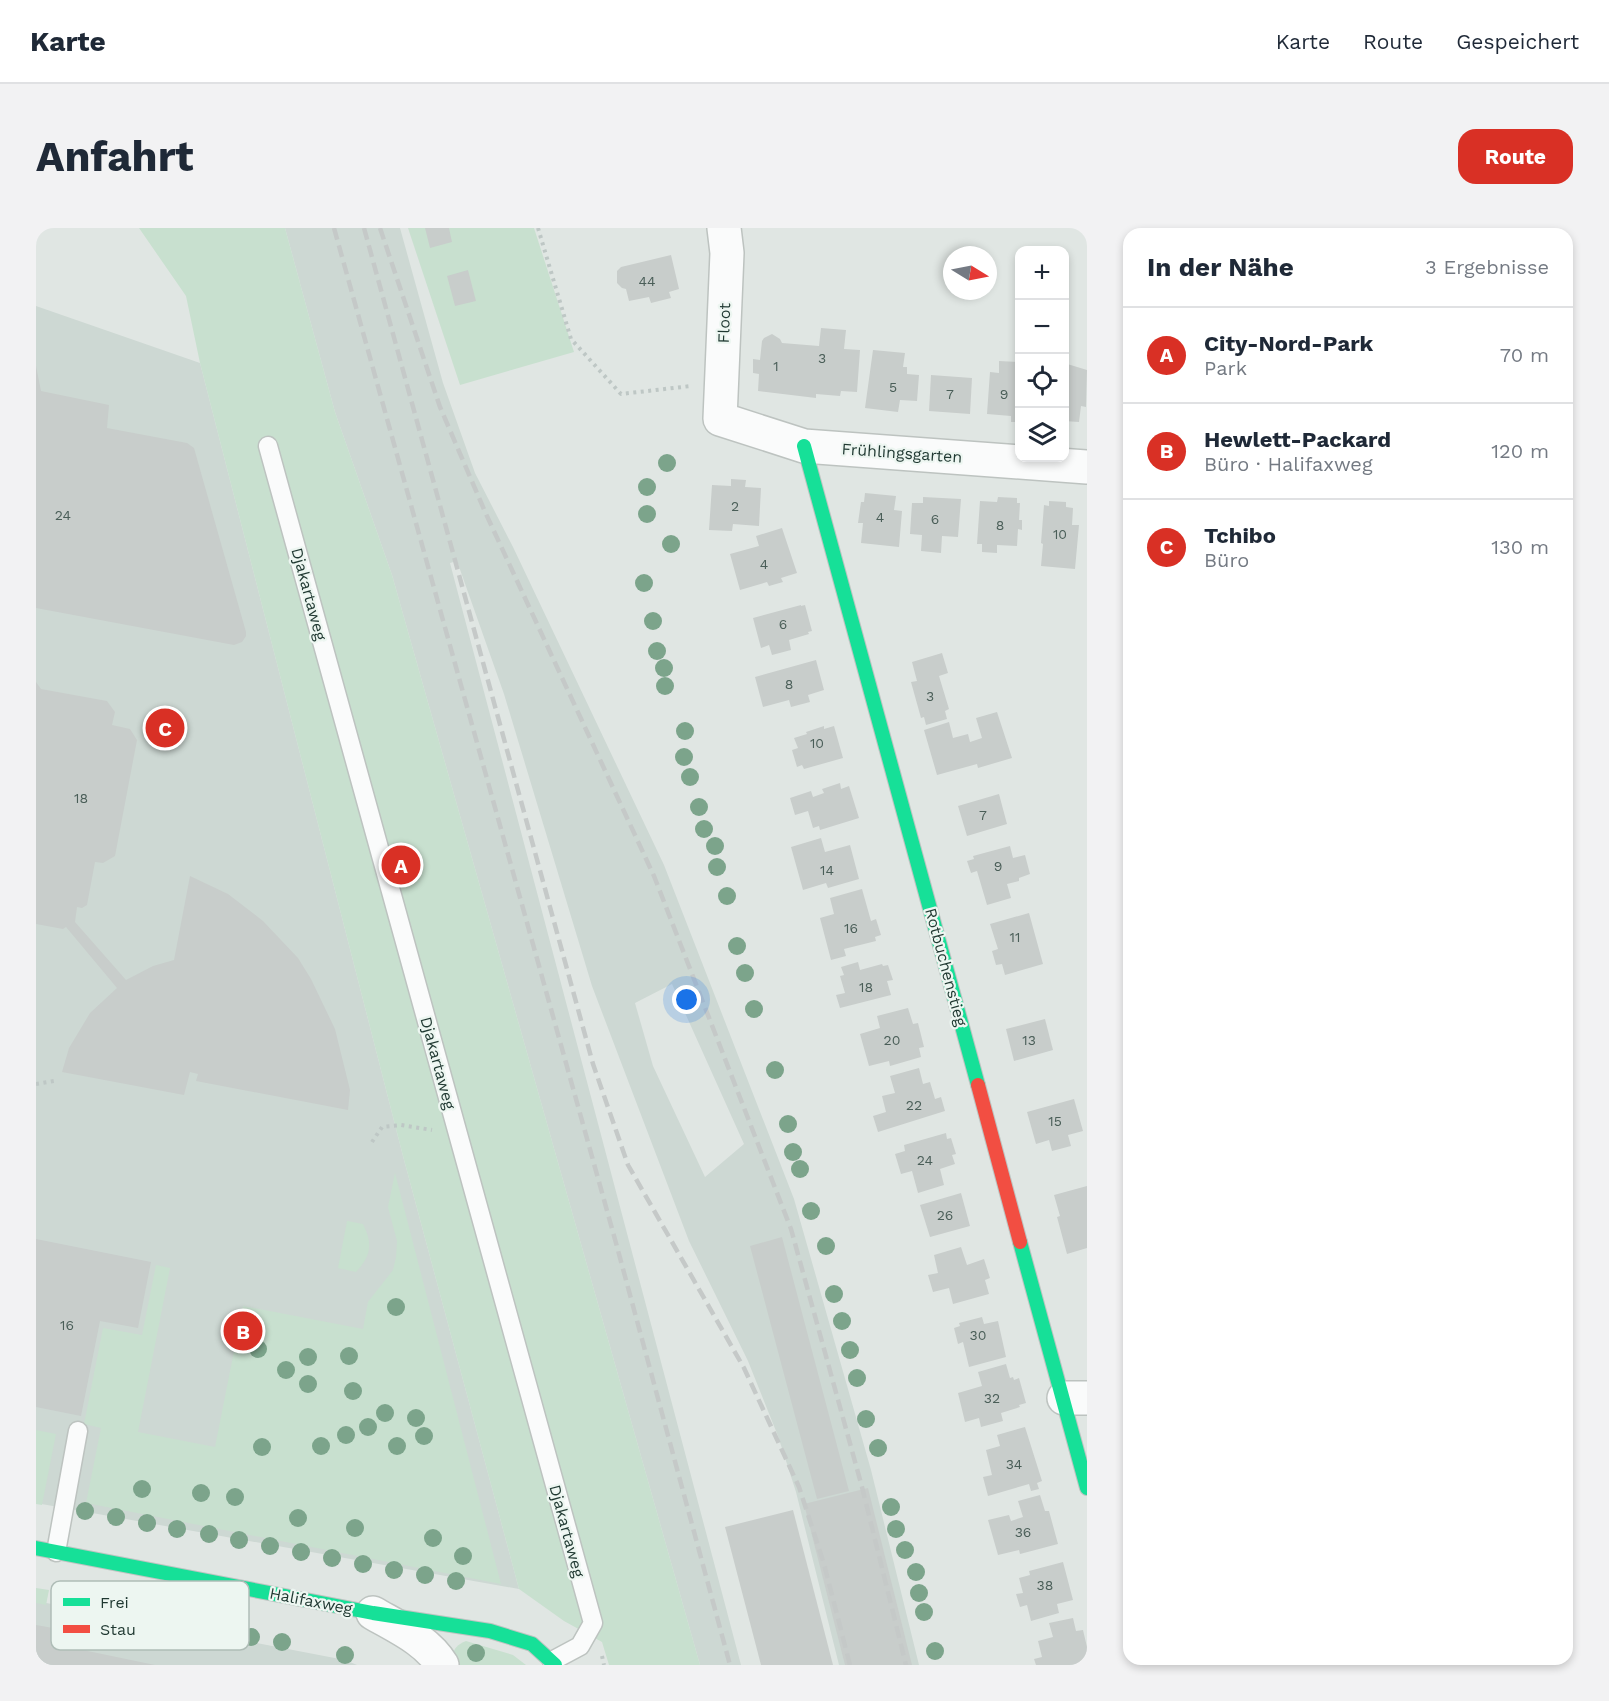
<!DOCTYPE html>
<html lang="de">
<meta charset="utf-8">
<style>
body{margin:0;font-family:"Work Sans",sans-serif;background:#f2f2f3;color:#1f2937}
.controls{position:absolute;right:18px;top:18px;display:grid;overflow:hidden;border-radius:12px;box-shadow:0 3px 9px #0003}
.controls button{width:54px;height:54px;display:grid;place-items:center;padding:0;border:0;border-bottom:2px solid #e0e1e3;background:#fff;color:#1f2937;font:30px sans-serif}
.compass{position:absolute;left:907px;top:18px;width:54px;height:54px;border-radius:50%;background:#fff;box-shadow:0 3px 9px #0003;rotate:100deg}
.you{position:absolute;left:651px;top:772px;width:21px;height:21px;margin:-15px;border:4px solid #fff;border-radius:50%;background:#1a73e8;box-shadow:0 0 0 9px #1a73e833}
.badge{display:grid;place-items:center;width:39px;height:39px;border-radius:50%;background:#d93025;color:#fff;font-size:20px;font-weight:700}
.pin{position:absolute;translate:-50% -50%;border:3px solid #fff;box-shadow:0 2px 6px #0006}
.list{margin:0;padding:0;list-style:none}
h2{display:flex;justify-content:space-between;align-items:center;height:78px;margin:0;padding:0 24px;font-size:26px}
h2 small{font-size:20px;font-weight:400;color:#747a83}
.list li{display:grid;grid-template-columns:39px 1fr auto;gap:18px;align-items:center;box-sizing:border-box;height:96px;padding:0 24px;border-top:2px solid #e0e1e3}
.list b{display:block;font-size:22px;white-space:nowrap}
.list p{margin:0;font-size:20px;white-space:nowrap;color:#747a83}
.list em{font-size:20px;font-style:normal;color:#747a83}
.icon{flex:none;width:33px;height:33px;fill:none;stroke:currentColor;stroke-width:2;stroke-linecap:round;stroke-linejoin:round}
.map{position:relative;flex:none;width:1051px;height:1437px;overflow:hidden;border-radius:18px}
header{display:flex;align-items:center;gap:36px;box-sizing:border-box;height:84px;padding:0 30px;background:#fff;border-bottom:2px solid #e0e1e3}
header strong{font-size:28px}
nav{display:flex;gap:33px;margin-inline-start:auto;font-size:21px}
.intro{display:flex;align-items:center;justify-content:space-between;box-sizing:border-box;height:144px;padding:0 36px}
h1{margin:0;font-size:42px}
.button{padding:15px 27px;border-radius:18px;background:#d93025;color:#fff;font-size:21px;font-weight:700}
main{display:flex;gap:36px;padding:0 36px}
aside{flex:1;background:#fff;border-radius:18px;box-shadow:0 3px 9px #0003}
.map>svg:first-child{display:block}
.built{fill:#cdd8d3;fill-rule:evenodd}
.green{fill:#c8e0cf}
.building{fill:#c8cdcb}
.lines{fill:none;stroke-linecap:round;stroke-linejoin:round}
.lane-casing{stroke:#bdc3c0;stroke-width:21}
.street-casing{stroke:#bdc3c0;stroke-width:36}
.fast-casing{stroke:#bdc4c1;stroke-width:16}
.jam-casing{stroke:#bdc4c1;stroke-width:16}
.path{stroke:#bec7c5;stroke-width:4;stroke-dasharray:3 4.5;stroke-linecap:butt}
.lane{stroke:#fafbfb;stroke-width:18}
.street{stroke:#fafbfb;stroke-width:33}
.fast{stroke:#16e098;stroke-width:14}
.jam{stroke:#f24e42;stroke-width:14}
.rail{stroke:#c5c9c8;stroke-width:4.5;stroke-dasharray:12 6;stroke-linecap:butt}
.tree{fill:#7ca48b}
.labels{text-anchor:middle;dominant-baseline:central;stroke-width:4.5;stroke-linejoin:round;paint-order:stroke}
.number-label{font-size:14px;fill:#4a5e58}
.street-label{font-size:16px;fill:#1f3831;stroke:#edf6f1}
.key{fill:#edf6f1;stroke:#afbdb7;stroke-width:1.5}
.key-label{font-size:16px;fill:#1f3831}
</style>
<header>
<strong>Karte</strong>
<nav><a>Karte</a><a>Route</a><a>Gespeichert</a></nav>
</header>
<div class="intro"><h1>Anfahrt</h1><a class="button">Route</a></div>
<main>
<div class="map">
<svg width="1051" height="1437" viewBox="0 0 1051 1437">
<rect width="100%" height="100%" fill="#e0e6e3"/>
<g class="built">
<path d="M249,0H364L407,155L439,245L477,319L628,637L758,971L835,1242L883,1437H803L760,1264L742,1208L712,1133L653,1013L556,758L468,466L421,333L414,335L705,1437H664L356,347L299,184ZM636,756L708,916L669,949L617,838L599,775Z"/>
<polygon points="0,78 164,135 367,928 483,1361 0,1275"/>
<polygon points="0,1373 309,1432 321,1437 0,1437"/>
</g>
<g class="green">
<polygon points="103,0 249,0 299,184 356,347 664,1437 573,1437 566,1414 528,1393 483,1361 367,928 164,135 150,68"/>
<polygon points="372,0 498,0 538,124 424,157"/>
<polygon points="359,945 465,1356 50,1275 65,1200 48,1196 67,1100 106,1107 120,1037 134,1040 102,1204 179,1219 207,1078 327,1101 332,1074 357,1042 360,1029 361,1013 352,979"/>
<path d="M311,993L327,996C337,1016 335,1028 320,1044L302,1040Z"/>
<polygon points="0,1202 20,1206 6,1277 0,1276"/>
<polygon points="0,1360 13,1362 10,1377 0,1375"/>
<path d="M430,1413L477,1427L490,1437H420C414,1425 418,1418 430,1413Z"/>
</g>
<g class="building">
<polygon points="389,0 413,0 416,14 394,20"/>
<polygon points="635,27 643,61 633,64 635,70 615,75 613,69 593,73 590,61 586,60 581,55 581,43 585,39"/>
<polygon points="432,42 440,73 419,78 411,48"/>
<polygon points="785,100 810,102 808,121 824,122 821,164 805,163 804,168 780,166 780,170 722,163 723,146 717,145 717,131 724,132 726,113 728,110 736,106 744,111 746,115 783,118"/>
<polygon points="837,122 869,125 867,139 871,139 871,146 883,147 881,173 864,172 862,184 829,180"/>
<polygon points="963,133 984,134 984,194 975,194 975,188 951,186 954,144 963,145"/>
<polygon points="1028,135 1051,142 1050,179 1045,178 1043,194 1028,193"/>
<polygon points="0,138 5,163 73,177 71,200 151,215 158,220 210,404 210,408 206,414 198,417 0,380"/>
<polygon points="895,147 936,150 934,186 893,183"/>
<polygon points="695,251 710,252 709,259 725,260 723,298 697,296 696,303 673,302 676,257 695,258"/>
<polygon points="829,265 860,268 858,282 866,283 863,319 825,315 827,295 822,295 825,274 828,274"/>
<polygon points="887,269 925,271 922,309 906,308 905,325 885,323 886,307 874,306 876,275 887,275"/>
<polygon points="962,269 981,270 981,275 984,275 983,292 986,292 986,302 982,301 981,318 961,317 961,325 946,324 946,316 941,316 944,273 961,274"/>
<polygon points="1013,273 1030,274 1030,279 1037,280 1036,297 1043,297 1039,341 1005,338 1007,316 1005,315 1008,277 1013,278"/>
<polygon points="746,300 761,345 745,350 747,354 733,358 731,354 704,362 694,326 723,318 720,308"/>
<polygon points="765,377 765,378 769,377 776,403 772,404 773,406 753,412 755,422 736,427 733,417 725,420 717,390"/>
<polygon points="906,425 912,445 903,448 913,481 909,483 911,491 890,497 888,489 885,490 875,454 881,453 876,434"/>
<polygon points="780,432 788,462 772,467 774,474 755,479 753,472 727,479 719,449"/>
<polygon points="0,454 5,461 71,473 79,484 76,497 94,501 101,512 79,628 67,635 59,634 51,677 46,680 41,679 39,694 90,752 117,738 138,732 154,648 192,666 227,693 262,730 275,751 299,801 314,862 312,882 160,853 162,846 154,844 148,867 26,844 33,820 54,785 81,760 30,699 27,701 0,696"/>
<polygon points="961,484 976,530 942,540 941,536 901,547 888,502 913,494 917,510 932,506 934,514 946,510 940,490"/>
<polygon points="788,498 788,501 798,498 807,530 768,541 766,537 761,539 756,522 762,520 758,510 771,506 770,504"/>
<polygon points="804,555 805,561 813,558 823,590 784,602 783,598 777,600 772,583 759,587 754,570 775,563 777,569 788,565 786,561"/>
<polygon points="963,566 971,596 931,608 922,578"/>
<polygon points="785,610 789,624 814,617 823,651 792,660 790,655 767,662 755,619"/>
<polygon points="974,618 977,630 989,627 994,646 983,650 983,653 971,656 975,670 951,677 941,643 935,645 931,633 938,631 937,628"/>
<polygon points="826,661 835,693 840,691 845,707 839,709 840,713 808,721 810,728 795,732 784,690 798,686 794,670"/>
<polygon points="993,685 1007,736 969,747 966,736 960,737 956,723 962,721 954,696"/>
<polygon points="822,734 824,742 846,736 847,738 852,737 857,752 851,753 855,767 804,780 800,767 809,765 804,748 808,747 805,739"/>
<polygon points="872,780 877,796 882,795 888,819 883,820 885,829 854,838 853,833 833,838 824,806 844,800 841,788"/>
<polygon points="1009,791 1017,822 978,833 970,801"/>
<polygon points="883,840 887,856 894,854 899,871 905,869 909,883 842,904 837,888 850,884 846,868 859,865 854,848"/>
<polygon points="1038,871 1047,903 1032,907 1035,918 1016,923 1013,912 1000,916 991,884"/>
<polygon points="910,905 911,911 915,910 920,926 916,927 919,936 904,941 908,957 882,965 876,943 865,946 859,926 869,923 868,917"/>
<polygon points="1051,958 1051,1020 1031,1026 1021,989 1024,988 1018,967"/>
<polygon points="925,965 934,998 894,1009 884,977"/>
<polygon points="746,1009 813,1263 781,1271 714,1018"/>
<polygon points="0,1011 115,1034 102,1100 64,1093 45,1188 0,1179"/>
<polygon points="925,1019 931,1037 948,1031 954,1050 949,1052 953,1066 917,1076 913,1060 897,1064 892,1047 902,1045 898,1027"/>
<polygon points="946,1089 948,1096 962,1093 970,1129 933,1139 927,1114 922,1116 918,1100 924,1098 923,1095"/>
<polygon points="970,1136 974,1150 977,1149 978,1152 983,1150 990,1175 983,1177 984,1179 965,1185 967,1193 945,1199 943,1190 929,1194 922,1165 946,1158 942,1144"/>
<polygon points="989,1199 1006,1253 1001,1255 1003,1261 995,1263 993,1256 952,1268 947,1249 956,1247 950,1222 964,1218 961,1207"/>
<polygon points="832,1260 876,1437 809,1437 768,1276"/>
<polygon points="1004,1267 1009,1283 1013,1283 1022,1316 984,1326 983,1322 962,1327 952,1292 973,1287 975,1293 987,1289 982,1273"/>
<polygon points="757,1282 797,1437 725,1437 689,1299"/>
<polygon points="1027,1334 1037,1372 1021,1376 1023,1385 995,1393 991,1377 984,1379 980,1366 987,1365 983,1350 994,1347 993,1343"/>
<polygon points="1037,1390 1040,1403 1047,1402 1051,1419 1051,1437 1000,1437 998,1431 1006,1429 1002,1413 1017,1409 1013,1395"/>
<polygon points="0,1397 45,1405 42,1421 119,1437 0,1437"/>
</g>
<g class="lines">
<g class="lane-casing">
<g id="lane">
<polyline points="232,218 557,1395 544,1418 516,1433"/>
<polyline points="20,1324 42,1203"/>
</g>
</g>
<g class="street-casing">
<g id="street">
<polyline points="688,0 691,25 684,191 768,218 1051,239"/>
<polyline points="1028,1170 1051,1170"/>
<path d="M337,1385C361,1399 391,1412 406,1437"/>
</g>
</g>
<g class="fast-casing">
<g id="fast">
<polyline points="768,218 942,857"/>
<polyline points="984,1014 1051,1260"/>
<polyline points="0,1320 337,1385 454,1403 496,1416 519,1437"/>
</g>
</g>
<g class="jam-casing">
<polyline id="jam" points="942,857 984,1014"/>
</g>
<g class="path">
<polyline points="502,0 535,111 585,166 655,158"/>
<polyline points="0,856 18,853"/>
<polyline points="336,914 346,899 365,897 396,902"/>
<polyline points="566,1428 568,1437"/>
</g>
<use href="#lane" class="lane"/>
<use href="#street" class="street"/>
<use href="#fast" class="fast"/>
<use href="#jam" class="jam"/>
<g class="rail">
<polyline points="298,0 580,1015 694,1437"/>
<polyline points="328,0 557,836 592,937 708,1140 763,1259 788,1336 814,1437"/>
<polyline points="344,0 404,179 450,286 618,648 755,1001 826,1259 870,1437"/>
</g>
</g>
<g class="tree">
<circle cx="631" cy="235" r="9"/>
<circle cx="611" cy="259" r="9"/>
<circle cx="611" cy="286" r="9"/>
<circle cx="635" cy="316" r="9"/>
<circle cx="608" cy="355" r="9"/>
<circle cx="617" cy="393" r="9"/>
<circle cx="621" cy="423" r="9"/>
<circle cx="628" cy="440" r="9"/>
<circle cx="629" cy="458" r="9"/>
<circle cx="649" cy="503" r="9"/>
<circle cx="648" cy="529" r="9"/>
<circle cx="654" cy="549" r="9"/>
<circle cx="663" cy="579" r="9"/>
<circle cx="668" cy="601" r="9"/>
<circle cx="679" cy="618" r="9"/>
<circle cx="681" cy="639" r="9"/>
<circle cx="691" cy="668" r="9"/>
<circle cx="701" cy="718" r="9"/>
<circle cx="709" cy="745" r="9"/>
<circle cx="718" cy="781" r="9"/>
<circle cx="739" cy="842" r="9"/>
<circle cx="752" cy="896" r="9"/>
<circle cx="757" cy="924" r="9"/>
<circle cx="764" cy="941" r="9"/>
<circle cx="775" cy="983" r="9"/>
<circle cx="790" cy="1018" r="9"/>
<circle cx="798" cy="1066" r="9"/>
<circle cx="360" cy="1079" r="9"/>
<circle cx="806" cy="1093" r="9"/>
<circle cx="222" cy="1121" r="9"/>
<circle cx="814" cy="1122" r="9"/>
<circle cx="313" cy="1128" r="9"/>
<circle cx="272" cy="1129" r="9"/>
<circle cx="250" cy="1142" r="9"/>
<circle cx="821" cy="1150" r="9"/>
<circle cx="272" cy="1156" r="9"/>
<circle cx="317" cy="1163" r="9"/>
<circle cx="349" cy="1185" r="9"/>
<circle cx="380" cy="1190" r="9"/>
<circle cx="830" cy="1191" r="9"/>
<circle cx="332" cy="1199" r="9"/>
<circle cx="310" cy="1207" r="9"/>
<circle cx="388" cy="1208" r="9"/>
<circle cx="285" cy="1218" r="9"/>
<circle cx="361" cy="1218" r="9"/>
<circle cx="226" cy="1219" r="9"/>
<circle cx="842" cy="1220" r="9"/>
<circle cx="106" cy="1261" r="9"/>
<circle cx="165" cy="1265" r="9"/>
<circle cx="199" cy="1269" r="9"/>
<circle cx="855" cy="1279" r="9"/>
<circle cx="49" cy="1283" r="9"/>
<circle cx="80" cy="1289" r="9"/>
<circle cx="262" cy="1290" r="9"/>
<circle cx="111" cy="1295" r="9"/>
<circle cx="319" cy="1300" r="9"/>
<circle cx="141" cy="1301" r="9"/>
<circle cx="860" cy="1301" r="9"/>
<circle cx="173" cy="1306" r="9"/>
<circle cx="397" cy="1310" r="9"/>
<circle cx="203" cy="1312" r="9"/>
<circle cx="234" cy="1318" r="9"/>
<circle cx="869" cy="1322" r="9"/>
<circle cx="265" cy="1324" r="9"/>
<circle cx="427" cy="1328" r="9"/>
<circle cx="296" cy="1330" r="9"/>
<circle cx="327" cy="1336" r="9"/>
<circle cx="358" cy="1342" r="9"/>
<circle cx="880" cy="1344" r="9"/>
<circle cx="389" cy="1347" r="9"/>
<circle cx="420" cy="1353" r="9"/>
<circle cx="883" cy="1365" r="9"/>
<circle cx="888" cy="1384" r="9"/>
<circle cx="215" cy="1409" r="9"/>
<circle cx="246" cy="1414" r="9"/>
<circle cx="899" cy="1423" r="9"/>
<circle cx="440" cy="1425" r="9"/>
<circle cx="309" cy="1427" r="9"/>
</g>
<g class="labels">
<g class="number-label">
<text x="611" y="53">44</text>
<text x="786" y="130">3</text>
<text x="740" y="138">1</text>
<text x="857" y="159">5</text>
<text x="914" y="166">7</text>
<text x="968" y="166">9</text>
<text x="699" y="278">2</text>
<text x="27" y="287">24</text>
<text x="844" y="289">4</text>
<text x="899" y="291">6</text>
<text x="964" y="297">8</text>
<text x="1024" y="306">10</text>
<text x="728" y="336">4</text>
<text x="747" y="396">6</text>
<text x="753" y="456">8</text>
<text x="894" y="468">3</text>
<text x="781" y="515">10</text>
<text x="45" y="570">18</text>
<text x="947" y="587">7</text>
<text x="962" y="638">9</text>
<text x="791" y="642">14</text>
<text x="815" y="700">16</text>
<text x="979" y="709">11</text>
<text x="830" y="759">18</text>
<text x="856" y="812">20</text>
<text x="993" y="812">13</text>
<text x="878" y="877">22</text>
<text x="1019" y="893">15</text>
<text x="889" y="932">24</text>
<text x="909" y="987">26</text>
<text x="31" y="1097">16</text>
<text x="942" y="1107">30</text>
<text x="956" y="1170">32</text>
<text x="978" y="1236">34</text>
<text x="987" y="1304">36</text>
<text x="1009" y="1357">38</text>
</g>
<g class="street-label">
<text transform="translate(688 95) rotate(-88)">Floot</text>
<text transform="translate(866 225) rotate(4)">Frühlingsgarten</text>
<text transform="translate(273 366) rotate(75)">Djakartaweg</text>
<text transform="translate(910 739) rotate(75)">Rotbuchenstieg</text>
<text transform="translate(402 835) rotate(75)">Djakartaweg</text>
<text transform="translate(531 1303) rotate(75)">Djakartaweg</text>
<text transform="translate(275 1373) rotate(11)">Halifaxweg</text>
</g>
</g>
<rect x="15" y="1353" width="198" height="69" rx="9" class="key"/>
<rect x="27" y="1370" width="27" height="8" fill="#16e098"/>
<rect x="27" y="1397" width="27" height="8" fill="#f24e42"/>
<g class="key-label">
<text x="64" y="1380">Frei</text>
<text x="64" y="1407">Stau</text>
</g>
</svg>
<div class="controls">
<button>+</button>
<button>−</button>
<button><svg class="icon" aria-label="locate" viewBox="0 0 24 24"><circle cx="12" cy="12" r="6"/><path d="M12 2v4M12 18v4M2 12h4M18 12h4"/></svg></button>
<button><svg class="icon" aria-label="layers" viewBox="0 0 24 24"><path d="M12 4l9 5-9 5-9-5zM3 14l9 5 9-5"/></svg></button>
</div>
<svg class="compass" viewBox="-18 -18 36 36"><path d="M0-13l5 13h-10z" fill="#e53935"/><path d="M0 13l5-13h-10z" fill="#747a83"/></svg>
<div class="you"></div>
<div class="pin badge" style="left:365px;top:637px">A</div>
<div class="pin badge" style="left:207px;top:1103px">B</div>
<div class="pin badge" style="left:129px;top:500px">C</div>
</div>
<aside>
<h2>In der Nähe<small>3 Ergebnisse</small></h2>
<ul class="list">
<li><span class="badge">A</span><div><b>City-Nord-Park</b><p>Park</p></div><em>70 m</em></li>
<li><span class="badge">B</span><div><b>Hewlett-Packard</b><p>Büro · Halifaxweg</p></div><em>120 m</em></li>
<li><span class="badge">C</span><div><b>Tchibo</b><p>Büro</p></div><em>130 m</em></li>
</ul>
</aside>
</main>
